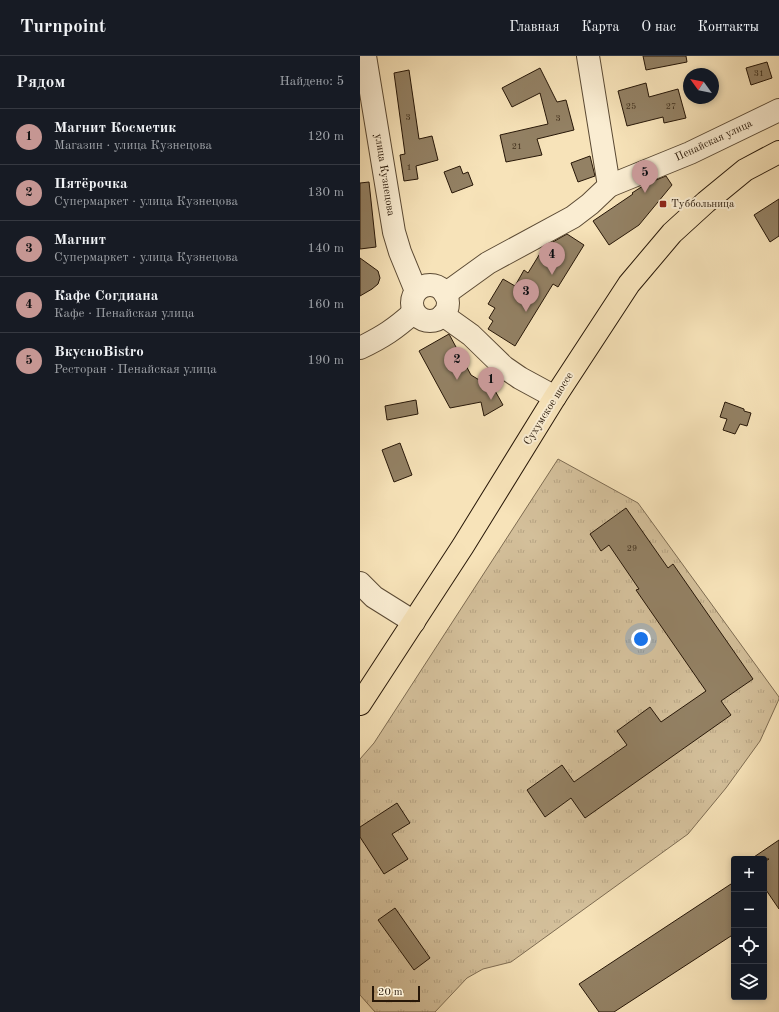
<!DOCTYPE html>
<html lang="ru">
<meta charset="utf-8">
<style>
body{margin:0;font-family:"Old Standard TT",serif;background:#242831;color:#f1f3f6}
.controls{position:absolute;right:12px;bottom:12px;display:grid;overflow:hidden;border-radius:4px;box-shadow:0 2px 6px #0003}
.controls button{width:36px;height:36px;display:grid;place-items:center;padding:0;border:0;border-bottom:1px solid #363941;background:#171b24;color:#f1f3f6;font:20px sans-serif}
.compass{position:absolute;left:323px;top:12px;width:36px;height:36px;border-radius:50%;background:#171b24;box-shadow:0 2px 6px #0003;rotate:303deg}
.scale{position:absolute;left:12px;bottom:10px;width:48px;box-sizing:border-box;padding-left:4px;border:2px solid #271708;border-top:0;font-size:11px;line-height:14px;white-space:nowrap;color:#271708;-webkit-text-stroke:3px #faedd2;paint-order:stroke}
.you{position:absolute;left:281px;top:583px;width:14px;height:14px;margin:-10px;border:3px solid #fff;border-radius:50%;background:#1a73e8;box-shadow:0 0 0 6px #1a73e833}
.badge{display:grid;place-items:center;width:26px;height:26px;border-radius:50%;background:#c59692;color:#111;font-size:13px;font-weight:700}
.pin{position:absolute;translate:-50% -33px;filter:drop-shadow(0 1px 2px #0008)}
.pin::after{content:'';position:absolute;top:21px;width:14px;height:12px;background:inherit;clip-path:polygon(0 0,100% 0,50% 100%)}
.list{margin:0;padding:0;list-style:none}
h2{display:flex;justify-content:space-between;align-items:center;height:52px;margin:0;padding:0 16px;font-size:17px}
h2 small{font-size:13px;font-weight:400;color:#9ea1a6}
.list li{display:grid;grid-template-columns:26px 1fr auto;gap:12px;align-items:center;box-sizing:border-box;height:56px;padding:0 16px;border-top:1px solid #363941}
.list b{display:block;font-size:15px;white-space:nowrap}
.list p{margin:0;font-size:13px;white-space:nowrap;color:#9ea1a6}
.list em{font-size:13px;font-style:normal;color:#9ea1a6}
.icon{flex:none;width:22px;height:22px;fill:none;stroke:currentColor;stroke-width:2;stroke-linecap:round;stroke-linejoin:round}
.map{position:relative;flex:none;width:419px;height:956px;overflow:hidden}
header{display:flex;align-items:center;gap:24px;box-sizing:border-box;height:56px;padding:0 20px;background:#171b24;border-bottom:1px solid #363941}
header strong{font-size:19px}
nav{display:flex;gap:22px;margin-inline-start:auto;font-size:14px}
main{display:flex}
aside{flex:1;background:#171b24}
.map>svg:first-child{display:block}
.grass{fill:url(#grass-tufts);stroke:#7e6c52}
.building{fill:#938164;stroke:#271708}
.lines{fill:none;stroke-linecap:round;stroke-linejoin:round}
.minor-casing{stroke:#5b4a34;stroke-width:24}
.highway-casing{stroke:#271708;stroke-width:24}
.minor{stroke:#faedd2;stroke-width:22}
.highway{stroke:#f7e3b9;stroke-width:22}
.poi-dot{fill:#8f2418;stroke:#faedd2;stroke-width:1.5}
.labels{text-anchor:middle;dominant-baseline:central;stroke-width:4;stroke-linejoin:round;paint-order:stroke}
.number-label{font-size:9px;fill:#42321f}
.street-label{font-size:11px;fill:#271708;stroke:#faedd2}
.poi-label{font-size:11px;fill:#271708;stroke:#faedd2;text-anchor:start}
</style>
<header>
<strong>Turnpoint</strong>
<nav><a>Главная</a><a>Карта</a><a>О нас</a><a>Контакты</a></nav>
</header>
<main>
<aside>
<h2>Рядом<small>Найдено: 5</small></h2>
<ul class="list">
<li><span class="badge">1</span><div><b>Магнит Косметик</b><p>Магазин · улица Кузнецова</p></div><em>120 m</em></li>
<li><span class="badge">2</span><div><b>Пятёрочка</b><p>Супермаркет · улица Кузнецова</p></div><em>130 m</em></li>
<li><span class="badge">3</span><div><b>Магнит</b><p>Супермаркет · улица Кузнецова</p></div><em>140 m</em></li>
<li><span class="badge">4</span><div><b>Кафе Согдиана</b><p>Кафе · Пенайская улица</p></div><em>160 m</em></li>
<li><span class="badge">5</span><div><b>ВкусноBistro</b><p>Ресторан · Пенайская улица</p></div><em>190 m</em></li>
</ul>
</aside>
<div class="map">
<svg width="419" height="956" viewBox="0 0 419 956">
<defs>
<pattern id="grass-tufts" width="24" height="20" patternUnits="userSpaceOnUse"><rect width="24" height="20" fill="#d4c09b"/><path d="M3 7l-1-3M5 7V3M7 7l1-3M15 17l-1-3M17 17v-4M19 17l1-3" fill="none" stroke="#b6a484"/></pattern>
</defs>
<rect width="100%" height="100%" fill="#f7e3b9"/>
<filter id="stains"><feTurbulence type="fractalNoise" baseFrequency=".005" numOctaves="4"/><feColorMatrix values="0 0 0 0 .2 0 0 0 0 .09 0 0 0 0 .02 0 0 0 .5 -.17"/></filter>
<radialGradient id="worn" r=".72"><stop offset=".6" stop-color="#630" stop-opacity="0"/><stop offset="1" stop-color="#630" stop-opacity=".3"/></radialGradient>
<polygon class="grass" points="198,403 278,447 419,641 419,643 400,685 366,732 328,778 151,906 123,913 107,922 75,956 15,956 0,939 0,703 14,687"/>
<g class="building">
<polygon points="283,0 326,0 327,6 286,14"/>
<polygon points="407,6 412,22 391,29 386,12"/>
<polygon points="180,12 197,46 206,44 214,74 177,83 182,99 146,106 140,79 188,68 180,37 152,51 142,32"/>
<polygon points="49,14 59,83 72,80 78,104 56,110 58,123 44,125 40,99 45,98 34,17"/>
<polygon points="286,27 289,41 318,33 326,62 304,67 303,61 267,70 258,35"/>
<polygon points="230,100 235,120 218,126 211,107"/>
<polygon points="100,110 103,118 108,116 113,129 92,137 84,116"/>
<polygon points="306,120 312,129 279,169 249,189 233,165 273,138 272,137 286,128"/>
<polygon points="9,126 16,191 0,193 0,127"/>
<polygon points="419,143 419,180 410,186 394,159"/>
<polygon points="207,178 224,189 198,231 193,228 155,290 128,273 133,265 129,262 135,252 128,248 143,223 155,230 164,214 168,217 184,191"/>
<polygon points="0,202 18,215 20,222 18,228 12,233 0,240"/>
<polygon points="89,278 111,319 134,333 143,349 124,360 121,346 90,352 59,295"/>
<polygon points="56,344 58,358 27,364 25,350"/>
<polygon points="365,346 384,353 384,355 391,357 387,370 380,368 375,378 363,374 367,363 360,361"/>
<polygon points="40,387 52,419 34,426 22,394"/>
<polygon points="266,452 308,512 313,508 393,623 361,645 371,659 225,762 211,742 185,761 167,734 202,709 214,726 267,689 257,675 290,651 301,666 346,635 276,534 279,533 249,489 241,495 230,478"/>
<polygon points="37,747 50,767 32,778 48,803 24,818 0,781 0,771"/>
<polygon points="419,784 419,853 404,831 404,806 409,803 391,803"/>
<polygon points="374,826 374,878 254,956 239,956 219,928"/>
<polygon points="35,852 70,902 54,914 18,864"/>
</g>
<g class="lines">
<g class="minor-casing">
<g id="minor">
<polyline points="5,0 34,176 40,196 56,235"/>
<polyline points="228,0 249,130"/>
<circle cx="70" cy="247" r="18"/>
<polyline points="85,238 128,207 213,161 230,148 249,130 330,97 419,54"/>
<polyline points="83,259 111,279 144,311 160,322 195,341"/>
<path d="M0,292C23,281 35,273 54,256"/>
<polyline points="0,527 14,541 54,566"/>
</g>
</g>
<g class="highway-casing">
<polyline id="highway" points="0,648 103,490 195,341 269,228 312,177 346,146 385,114 419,96"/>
</g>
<use href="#minor" class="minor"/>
<use href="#highway" class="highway"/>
</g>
<rect class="poi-dot" x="299" y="144" width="8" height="8" rx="2"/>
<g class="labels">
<g class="number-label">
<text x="399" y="17">31</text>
<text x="271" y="50">25</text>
<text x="311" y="50">27</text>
<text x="48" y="61">3</text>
<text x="198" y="62">3</text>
<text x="157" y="90">21</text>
<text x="49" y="111">1</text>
<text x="272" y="492">29</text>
</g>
<g class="street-label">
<text transform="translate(354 85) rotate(-25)">Пенайская улица</text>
<text transform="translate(24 119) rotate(81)">улица Кузнецова</text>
<text transform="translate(189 353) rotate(-58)">Сухумское шоссе</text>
</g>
<g class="poi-label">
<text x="311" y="148">Туббольница</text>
</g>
</g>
<rect width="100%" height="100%" filter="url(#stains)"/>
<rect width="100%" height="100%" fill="url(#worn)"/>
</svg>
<div class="controls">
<button>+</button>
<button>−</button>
<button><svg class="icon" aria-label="locate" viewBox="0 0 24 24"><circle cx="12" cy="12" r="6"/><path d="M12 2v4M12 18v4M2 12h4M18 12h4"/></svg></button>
<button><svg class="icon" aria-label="layers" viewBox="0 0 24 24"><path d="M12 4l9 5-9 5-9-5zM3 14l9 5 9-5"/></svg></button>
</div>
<svg class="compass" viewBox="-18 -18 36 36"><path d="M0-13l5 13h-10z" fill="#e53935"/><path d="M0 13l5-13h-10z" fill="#9ea1a6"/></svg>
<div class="scale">20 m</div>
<div class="you"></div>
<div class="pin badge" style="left:131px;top:344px">1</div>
<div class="pin badge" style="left:97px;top:324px">2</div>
<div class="pin badge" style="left:166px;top:256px">3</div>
<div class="pin badge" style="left:192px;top:219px">4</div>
<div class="pin badge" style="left:285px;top:137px">5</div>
</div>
</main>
